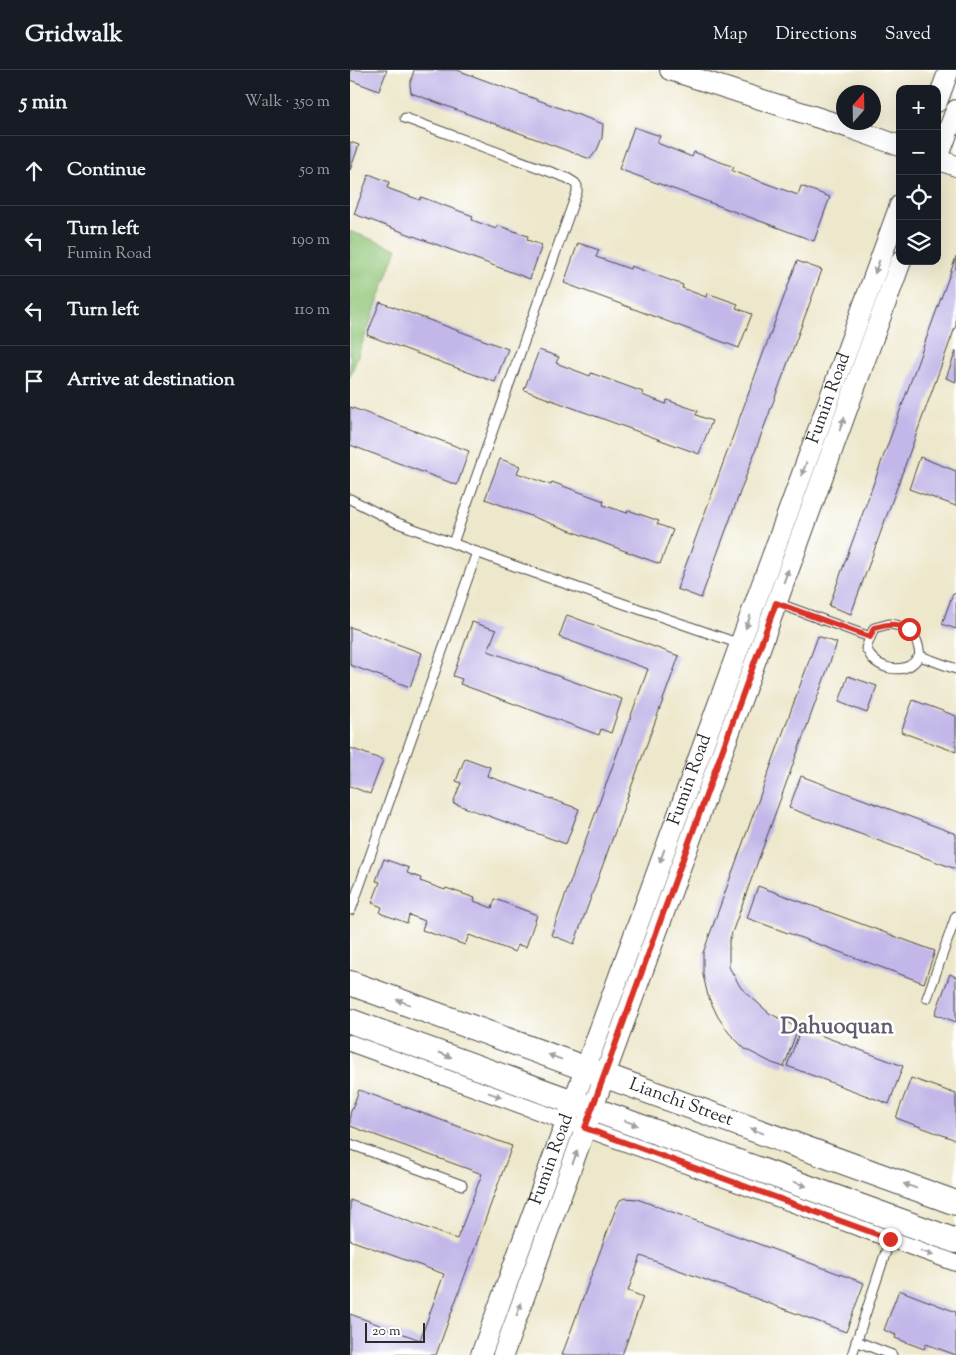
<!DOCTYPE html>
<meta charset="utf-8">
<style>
body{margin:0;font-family:"Sorts Mill Goudy",serif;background:#20242c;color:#f1f3f6}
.controls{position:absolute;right:15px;top:15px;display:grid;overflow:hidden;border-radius:10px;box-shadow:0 5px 20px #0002}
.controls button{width:45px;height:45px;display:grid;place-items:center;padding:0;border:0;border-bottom:1px solid #363941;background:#171b24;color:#f1f3f6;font:25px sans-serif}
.compass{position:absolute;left:486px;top:15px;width:45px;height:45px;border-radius:50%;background:#171b24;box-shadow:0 5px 20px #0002;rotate:20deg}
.scale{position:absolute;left:15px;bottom:12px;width:60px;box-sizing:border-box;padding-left:5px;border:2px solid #2b2b2b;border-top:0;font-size:14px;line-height:18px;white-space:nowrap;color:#2b2b2b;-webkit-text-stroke:4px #fff;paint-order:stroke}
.stop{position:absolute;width:15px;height:15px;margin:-11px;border:4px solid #d93025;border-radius:50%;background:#fff}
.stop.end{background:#d93025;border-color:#fff;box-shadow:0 1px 5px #0008}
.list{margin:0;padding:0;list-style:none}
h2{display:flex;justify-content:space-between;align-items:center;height:65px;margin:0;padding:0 20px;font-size:21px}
h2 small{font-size:16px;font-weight:400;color:#9ea1a6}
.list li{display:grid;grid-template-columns:32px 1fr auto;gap:15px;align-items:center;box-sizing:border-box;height:70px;padding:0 20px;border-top:1px solid #363941}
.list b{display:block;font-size:19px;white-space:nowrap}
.list p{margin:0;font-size:16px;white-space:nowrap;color:#9ea1a6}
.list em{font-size:16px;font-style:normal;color:#9ea1a6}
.icon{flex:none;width:28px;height:28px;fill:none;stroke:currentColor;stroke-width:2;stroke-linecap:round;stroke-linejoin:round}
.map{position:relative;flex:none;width:606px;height:1285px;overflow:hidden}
header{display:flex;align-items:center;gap:30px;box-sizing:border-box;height:70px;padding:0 25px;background:#171b24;border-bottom:1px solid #363941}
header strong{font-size:24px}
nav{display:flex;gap:28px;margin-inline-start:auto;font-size:18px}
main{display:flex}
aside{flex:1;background:#171b24}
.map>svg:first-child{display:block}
.green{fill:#8fc476;stroke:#5d7850}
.building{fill:#c2b7e8}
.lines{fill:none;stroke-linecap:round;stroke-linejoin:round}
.service-casing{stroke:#484743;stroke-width:11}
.minor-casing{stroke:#484743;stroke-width:18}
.tertiary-casing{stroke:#484743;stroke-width:22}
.secondary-casing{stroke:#484743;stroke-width:26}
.service{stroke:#fff;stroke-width:9}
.minor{stroke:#fff;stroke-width:16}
.tertiary{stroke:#fff;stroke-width:20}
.secondary{stroke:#fff;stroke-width:24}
.oneway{fill:#a0a0a0}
.route{stroke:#d93025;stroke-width:6}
.labels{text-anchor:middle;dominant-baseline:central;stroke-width:5;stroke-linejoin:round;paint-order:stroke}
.street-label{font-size:18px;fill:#2b2b2b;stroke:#fff}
.district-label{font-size:22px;font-weight:bold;fill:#605c6d;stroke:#fff}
</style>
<header>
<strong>Gridwalk</strong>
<nav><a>Map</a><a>Directions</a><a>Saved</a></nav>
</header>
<main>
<aside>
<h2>5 min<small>Walk · 350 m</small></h2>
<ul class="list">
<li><svg class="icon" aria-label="ahead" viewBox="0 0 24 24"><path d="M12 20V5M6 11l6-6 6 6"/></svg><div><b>Continue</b></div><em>50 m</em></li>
<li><svg class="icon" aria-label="left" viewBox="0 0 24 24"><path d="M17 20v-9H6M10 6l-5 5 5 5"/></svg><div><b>Turn left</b><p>Fumin Road</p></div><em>190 m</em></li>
<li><svg class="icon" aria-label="left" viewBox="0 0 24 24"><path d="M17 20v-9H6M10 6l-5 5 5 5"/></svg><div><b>Turn left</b></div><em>110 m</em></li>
<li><svg class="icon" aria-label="arrive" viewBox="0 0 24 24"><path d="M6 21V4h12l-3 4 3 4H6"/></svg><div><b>Arrive at destination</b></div></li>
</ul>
</aside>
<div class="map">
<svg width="606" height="1285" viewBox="0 0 606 1285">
<rect width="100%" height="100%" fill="#fff"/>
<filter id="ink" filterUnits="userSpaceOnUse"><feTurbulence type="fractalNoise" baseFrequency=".02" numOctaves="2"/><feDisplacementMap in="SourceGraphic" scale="10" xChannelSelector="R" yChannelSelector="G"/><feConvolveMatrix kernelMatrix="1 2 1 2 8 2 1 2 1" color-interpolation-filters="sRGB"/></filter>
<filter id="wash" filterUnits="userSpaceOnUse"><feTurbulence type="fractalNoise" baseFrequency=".0096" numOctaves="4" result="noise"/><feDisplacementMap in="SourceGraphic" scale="20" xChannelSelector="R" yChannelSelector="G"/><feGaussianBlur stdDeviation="1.12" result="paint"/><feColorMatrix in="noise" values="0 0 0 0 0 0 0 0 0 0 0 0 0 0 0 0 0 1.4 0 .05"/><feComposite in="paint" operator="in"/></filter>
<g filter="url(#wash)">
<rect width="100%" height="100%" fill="#ede7cb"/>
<polygon class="green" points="0,161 47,179 0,307"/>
<g id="blocks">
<g class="building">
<polygon points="0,0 37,0 29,21 0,10"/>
<polygon points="64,0 107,0 253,54 252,68 247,80 240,89 61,23 60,14"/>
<polygon points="284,57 310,66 307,73 342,87 344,82 384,97 382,101 448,125 451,116 480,127 464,171 269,99"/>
<polygon points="0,72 9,75 0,100"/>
<polygon points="19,104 39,112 37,118 70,130 71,127 123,146 122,150 146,159 147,155 178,166 177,170 192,175 180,209 4,144"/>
<polygon points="228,173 249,180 246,187 280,199 281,196 333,215 332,218 356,227 357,223 388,234 386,238 402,244 389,278 214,213"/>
<polygon points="606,187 606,255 501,544 479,536"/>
<polygon points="447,191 472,200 351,528 327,519"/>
<polygon points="30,232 158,279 145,312 17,265"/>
<polygon points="189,280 209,287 206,293 240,306 241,303 293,322 292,325 316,334 317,330 348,341 346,345 362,351 349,384 174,320"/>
<polygon points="606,281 606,312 596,308"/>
<polygon points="0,337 119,381 107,415 0,375"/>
<polygon points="570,387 606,401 606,436 559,419"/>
<polygon points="150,389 170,396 167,403 201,415 202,412 254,431 253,435 277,443 278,440 309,451 307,454 323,460 310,494 135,429"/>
<polygon points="603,523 606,524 606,559 592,554"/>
<polygon points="217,545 329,586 224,874 201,865 298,599 209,567"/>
<polygon points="122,552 146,560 138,581 272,629 261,663 251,659 249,665 110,614 112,609 103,606"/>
<polygon points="0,557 72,583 60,617 0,595"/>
<polygon points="468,566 487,573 379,871 379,897 391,918 419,943 448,958 434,997 422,993 395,979 379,963 368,947 358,926 353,905 353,883"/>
<polygon points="498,606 527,616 517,643 489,632"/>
<polygon points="563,630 606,646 606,682 551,662"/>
<polygon points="0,678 33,690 20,724 0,716"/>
<polygon points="115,688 140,697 137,706 229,739 216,774 103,733 111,713 106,711"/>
<polygon points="451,706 606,764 606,799 439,738"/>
<polygon points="34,789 59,798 57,803 71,808 70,811 95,820 96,818 125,828 124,831 142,838 145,829 187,845 176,877 168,875 165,882 119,865 115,875 72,860 75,851 59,845 57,853 30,843 32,837 22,833 30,812 26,811"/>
<polygon points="408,816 585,881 574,913 397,848"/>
<polygon points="600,904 606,907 606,952 585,944"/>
<polygon points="451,958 553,996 539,1034 437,996"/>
<polygon points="561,1008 606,1024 606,1070 546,1048"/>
<polygon points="9,1020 162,1076 86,1285 0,1284 0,1244 70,1270 94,1204 0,1170 0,1130 107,1169 132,1104 0,1056 0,1044"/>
<polygon points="275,1128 287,1129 514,1213 496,1262 291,1186 278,1221 293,1227 272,1285 212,1285 266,1138 270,1130"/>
<polygon points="549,1220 606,1242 606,1285 576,1274 574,1279 545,1268 546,1265 534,1260"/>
</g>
</g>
</g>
<g filter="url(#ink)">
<use href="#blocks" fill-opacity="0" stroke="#484743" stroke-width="1"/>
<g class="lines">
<g class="service-casing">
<g id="service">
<polyline points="55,48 217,108 225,113 227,116 227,122 103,473"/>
<polyline points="0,429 45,452 156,493 390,574"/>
<polyline points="427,533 520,567"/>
<path d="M539,554C560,556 568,565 570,586C567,589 563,594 559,596C547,602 531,598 522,588C520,585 518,581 516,578L524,558Z"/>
<polyline points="570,586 606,599"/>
<polyline points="1,840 127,482"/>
<polyline points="577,928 606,846"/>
<polyline points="0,1074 112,1115"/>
<polyline points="506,1271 542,1285"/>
<polyline points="502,1285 540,1169"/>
</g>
</g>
<g class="minor-casing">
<polyline id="minor" points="0,973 606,1193"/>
</g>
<g class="tertiary-casing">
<g id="tertiary">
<polyline points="320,0 500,58 550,76"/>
<polyline points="587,32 599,0"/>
<polyline points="587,89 606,96"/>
<polyline points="587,91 606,40"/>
<path id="s1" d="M131,1285L550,135"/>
<polyline points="153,1285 551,191"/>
</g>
</g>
<g class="secondary-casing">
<g id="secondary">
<path id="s2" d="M0,913L606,1133"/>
<polyline points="0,951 606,1171"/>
</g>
</g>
<use href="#service" class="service"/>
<use href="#minor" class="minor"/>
<use href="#tertiary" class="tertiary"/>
<use href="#secondary" class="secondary"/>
</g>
<defs><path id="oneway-solid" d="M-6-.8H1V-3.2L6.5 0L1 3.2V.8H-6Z" transform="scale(1.25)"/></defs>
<g class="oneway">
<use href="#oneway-solid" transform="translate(527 197) rotate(110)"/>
<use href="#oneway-solid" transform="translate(492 354) rotate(-70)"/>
<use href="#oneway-solid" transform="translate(454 399) rotate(110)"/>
<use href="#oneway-solid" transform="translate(436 506) rotate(-70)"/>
<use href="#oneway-solid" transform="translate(398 552) rotate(110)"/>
<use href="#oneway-solid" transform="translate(312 786) rotate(110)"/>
<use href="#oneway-solid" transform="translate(53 932) rotate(-160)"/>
<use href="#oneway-solid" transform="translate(95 985) rotate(20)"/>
<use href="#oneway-solid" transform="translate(205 987) rotate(-160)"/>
<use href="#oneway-solid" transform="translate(145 1025) rotate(20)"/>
<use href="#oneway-solid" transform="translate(281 1053) rotate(20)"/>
<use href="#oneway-solid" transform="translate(407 1061) rotate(-160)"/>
<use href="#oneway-solid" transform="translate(225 1087) rotate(-70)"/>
<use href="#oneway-solid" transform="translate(450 1114) rotate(20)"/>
<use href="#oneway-solid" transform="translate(560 1116) rotate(-160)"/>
<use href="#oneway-solid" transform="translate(577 1183) rotate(20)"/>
<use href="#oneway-solid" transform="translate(169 1239) rotate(-70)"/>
</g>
</g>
<g class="lines" filter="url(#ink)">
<path class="route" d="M540,1169L235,1058L426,533L520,567L524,558C539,554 544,553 559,559"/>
</g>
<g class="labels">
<g class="street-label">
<text stroke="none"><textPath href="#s1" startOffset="1018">Fumin Road</textPath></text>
<text stroke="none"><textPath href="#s1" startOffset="612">Fumin Road</textPath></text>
<text stroke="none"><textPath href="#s2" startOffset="352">Lianchi Street</textPath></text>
<text stroke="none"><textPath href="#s1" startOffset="208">Fumin Road</textPath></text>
</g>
<g class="district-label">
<text x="487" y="958">Dahuoquan</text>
</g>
</g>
</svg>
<div class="controls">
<button>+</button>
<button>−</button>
<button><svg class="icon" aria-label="locate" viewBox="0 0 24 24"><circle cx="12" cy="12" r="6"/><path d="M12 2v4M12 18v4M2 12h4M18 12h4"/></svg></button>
<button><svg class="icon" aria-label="layers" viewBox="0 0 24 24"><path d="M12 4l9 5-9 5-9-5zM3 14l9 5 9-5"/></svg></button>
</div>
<svg class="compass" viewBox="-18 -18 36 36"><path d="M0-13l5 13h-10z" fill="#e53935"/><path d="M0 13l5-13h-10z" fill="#9ea1a6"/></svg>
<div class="scale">20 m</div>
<div class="stop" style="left:559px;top:559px"></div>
<div class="stop end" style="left:540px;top:1169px"></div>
</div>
</main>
